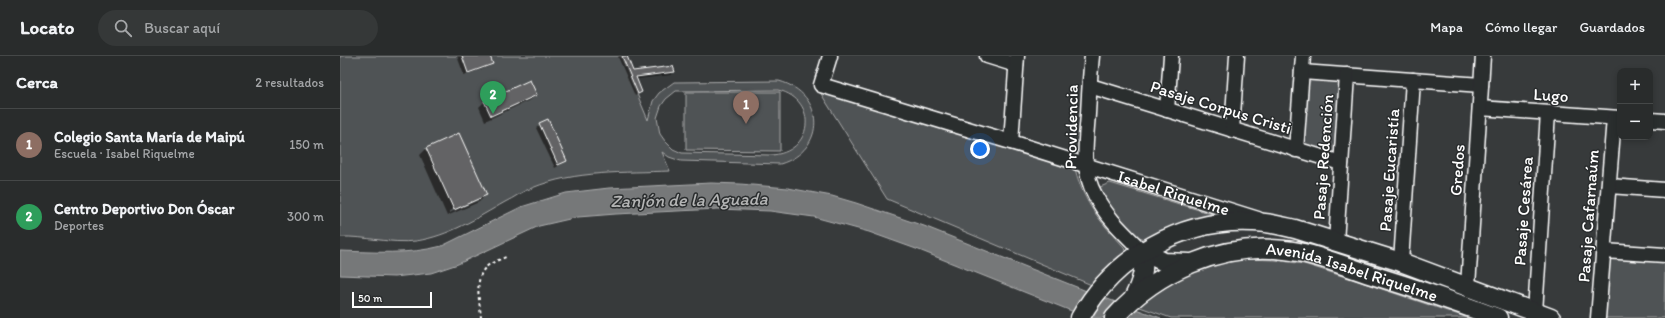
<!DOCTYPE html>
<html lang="es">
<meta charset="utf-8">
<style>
body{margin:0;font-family:Itim,sans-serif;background:#353838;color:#f1f3f6}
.controls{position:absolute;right:12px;top:12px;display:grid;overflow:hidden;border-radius:8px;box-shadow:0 2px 6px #0003}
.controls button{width:36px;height:36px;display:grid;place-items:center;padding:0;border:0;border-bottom:1px solid #454848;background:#292c2c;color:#f1f3f6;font:20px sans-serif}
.scale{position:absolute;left:12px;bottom:10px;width:80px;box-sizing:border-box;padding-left:4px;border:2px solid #fff;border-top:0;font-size:11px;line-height:14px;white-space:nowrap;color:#fff;-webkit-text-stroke:3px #2a2d2e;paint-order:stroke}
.you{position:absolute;left:640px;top:93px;width:14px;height:14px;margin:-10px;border:3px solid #fff;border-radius:50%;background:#1a73e8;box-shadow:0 0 0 6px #1a73e833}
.badge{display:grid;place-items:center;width:26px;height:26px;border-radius:50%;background:#ff9aa2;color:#fff;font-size:13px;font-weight:700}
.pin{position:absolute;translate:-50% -33px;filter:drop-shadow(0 1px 2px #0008)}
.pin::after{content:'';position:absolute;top:21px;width:14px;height:12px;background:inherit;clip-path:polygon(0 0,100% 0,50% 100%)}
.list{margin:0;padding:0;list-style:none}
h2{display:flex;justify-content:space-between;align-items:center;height:52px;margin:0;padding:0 16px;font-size:17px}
h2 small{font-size:13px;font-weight:400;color:#a5a7a9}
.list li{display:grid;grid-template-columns:26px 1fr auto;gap:12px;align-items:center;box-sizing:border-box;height:72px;padding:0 16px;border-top:1px solid #454848}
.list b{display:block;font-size:15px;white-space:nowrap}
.list p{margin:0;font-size:13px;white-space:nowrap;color:#a5a7a9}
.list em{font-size:13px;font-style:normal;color:#a5a7a9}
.icon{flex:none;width:22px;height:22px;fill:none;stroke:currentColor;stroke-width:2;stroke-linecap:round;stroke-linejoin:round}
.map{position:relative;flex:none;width:1325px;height:262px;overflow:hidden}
header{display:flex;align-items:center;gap:24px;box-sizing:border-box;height:56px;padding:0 20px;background:#292c2c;border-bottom:1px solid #454848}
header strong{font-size:19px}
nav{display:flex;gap:22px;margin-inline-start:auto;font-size:14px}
.search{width:280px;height:36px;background:#353838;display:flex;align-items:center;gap:10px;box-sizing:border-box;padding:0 14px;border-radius:22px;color:#a5a7a9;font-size:15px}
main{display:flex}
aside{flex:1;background:#292c2c}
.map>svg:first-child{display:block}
.green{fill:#505354;stroke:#a8a9aa;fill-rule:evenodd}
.water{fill:#767879;stroke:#adaeaf}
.shadow{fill:#0007;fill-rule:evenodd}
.building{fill:#636465;stroke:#fff}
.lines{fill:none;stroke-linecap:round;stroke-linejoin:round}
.minor-casing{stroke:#fff;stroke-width:17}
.major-casing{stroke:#fff;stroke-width:21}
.path{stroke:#fff;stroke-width:2;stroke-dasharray:3 3;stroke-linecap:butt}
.minor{stroke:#2a2d2e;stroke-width:14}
.major{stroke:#2a2d2e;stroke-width:18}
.labels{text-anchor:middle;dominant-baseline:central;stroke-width:3;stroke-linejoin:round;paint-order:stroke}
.street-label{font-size:17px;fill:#fff;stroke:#2a2d2e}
.water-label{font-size:18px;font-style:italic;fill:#b4b5b5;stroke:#2a2d2e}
</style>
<header>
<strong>Locato</strong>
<div class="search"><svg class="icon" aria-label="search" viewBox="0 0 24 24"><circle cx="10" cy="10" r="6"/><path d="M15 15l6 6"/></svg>Buscar aquí</div>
<nav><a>Mapa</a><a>Cómo llegar</a><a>Guardados</a></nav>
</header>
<main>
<aside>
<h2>Cerca<small>2 resultados</small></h2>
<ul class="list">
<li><span class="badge" style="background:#8d6e63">1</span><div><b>Colegio Santa María de Maipú</b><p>Escuela · Isabel Riquelme</p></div><em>150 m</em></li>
<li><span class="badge" style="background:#2e9e5b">2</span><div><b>Centro Deportivo Don Óscar</b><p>Deportes</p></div><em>300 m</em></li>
</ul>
</aside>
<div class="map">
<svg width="1325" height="262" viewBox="0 0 1325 262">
<rect width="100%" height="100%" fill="#373a3b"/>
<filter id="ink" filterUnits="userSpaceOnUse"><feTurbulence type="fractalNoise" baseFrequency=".025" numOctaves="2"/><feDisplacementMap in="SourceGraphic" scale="8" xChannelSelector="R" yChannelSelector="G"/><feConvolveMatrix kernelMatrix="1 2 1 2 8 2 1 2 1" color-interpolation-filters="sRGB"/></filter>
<g filter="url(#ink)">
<g class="green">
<path d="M0,0H281L308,64L313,45L319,37L334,26L439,25C486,38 487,94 440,108L341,105L329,101L322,96L330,115C284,117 236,114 192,132C182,135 174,142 165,146C137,162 109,180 76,185C50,188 26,180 0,181ZM438,34C480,44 473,98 430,99L342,97L333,93L325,85L320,78L317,62L321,50L326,43L336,35Z"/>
<polygon points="964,23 1002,25 997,100 959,89"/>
<path d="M478,33L735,113C745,149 759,164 784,191L785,196L783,200L754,230L547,143Z"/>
<polygon points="346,36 440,36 440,95 346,94"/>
<polygon points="770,127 882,161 833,172 805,183 796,180 774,159 762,143 760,131"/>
<polygon points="1268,202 1325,206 1324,262 1265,262"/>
<polygon points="905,203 935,204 964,208 1018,225 1128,262 831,262 797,250 845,217 888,205"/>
</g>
<path class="water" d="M371,127L400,128L448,132L492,140L516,147L584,170L759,240L821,262H749L579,194L529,176L474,161L430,155L378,153L276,158L238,161L199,170L118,208L91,217L54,221L0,219V195C35,196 68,199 102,190L181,151L226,137L269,132Z"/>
<g class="shadow">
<polygon points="117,0 149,0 152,8 148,11 124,19"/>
<polygon points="279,0 285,0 293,16 334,16 330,19 296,23 301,35 295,40 278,1"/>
<polygon points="189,26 196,39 190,44 145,65 139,51 144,46"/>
<polygon points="207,64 226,105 215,112 196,72"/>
<path d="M118,78L146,139L139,146L107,160L80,99L86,93ZM139,142V144L109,157V155Z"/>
</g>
<g class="building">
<polygon points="122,0 150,0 153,8 128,17"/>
<polygon points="282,0 287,0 293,15 333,10 335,16 296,21 302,36 298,38"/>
<polygon points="190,24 197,39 151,60 144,45"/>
<polygon points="208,63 227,105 218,109 199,67"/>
<polygon points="119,77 147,139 114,154 86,92"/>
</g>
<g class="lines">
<g class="minor-casing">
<g id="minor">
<path id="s1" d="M490,0L481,29L671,86L918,163"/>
<polyline points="647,0 676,9"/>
<path d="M752,0C750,19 749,39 748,58C746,86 741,114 755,139C766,161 785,178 802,195"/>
<polyline points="962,16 1141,29"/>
<polyline points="750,30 1001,107"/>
<polyline points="1140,52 1280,62"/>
<polyline points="827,54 831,0"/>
<polyline points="1310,64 1325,65"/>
<polyline points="892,74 897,0"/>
<polyline points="671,86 677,0"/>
<polyline points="956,94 963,0"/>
<polyline points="1269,130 1325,134"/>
<polyline points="996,186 1007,19"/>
<polyline points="1264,195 1325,199"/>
<polyline points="1061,206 1073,24"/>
<polyline points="1128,230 1143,0"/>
<polyline points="1195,256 1208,57"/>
<polyline points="1258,262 1274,62"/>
</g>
</g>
<g class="major-casing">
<g id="major">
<polyline points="802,195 824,206 849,207"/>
<path d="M793,243C801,227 806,213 802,195"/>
<path d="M740,262C774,201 842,162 913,166C927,166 942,170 955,173L1061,206L1211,262"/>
<path id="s2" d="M774,262C816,215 882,186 945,194C974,197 1004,210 1032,219C1074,232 1116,246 1158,262"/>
</g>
</g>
<path class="path" d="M141,262C140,245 132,219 150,208C155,205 162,203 168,200"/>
<use href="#minor" class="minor"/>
<use href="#major" class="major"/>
</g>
</g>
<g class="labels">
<g class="street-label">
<text transform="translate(1211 39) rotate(4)">Lugo</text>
<text transform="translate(881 51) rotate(17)">Pasaje Corpus Cristi</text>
<text transform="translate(731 71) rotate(-89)">Providencia</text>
<text transform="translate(983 101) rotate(-86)">Pasaje Redención</text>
<text transform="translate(1049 114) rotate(-86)">Pasaje Eucaristía</text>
<text transform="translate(1117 114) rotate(-86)">Gredos</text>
<text stroke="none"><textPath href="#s1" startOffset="399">Isabel Riquelme</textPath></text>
<text transform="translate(1183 155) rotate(-86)">Pasaje Cesárea</text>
<text transform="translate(1248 160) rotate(-86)">Pasaje Cafarnaúm</text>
<text stroke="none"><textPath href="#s2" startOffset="261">Avenida Isabel Riquelme</textPath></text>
</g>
<g class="water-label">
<text transform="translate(349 144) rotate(-1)">Zanjón de la Aguada</text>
</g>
</g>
</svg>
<div class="controls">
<button>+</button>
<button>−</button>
</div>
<div class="scale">50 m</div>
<div class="you"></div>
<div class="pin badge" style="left:406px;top:68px;background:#8d6e63">1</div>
<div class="pin badge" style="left:153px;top:58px;background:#2e9e5b">2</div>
</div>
</main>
